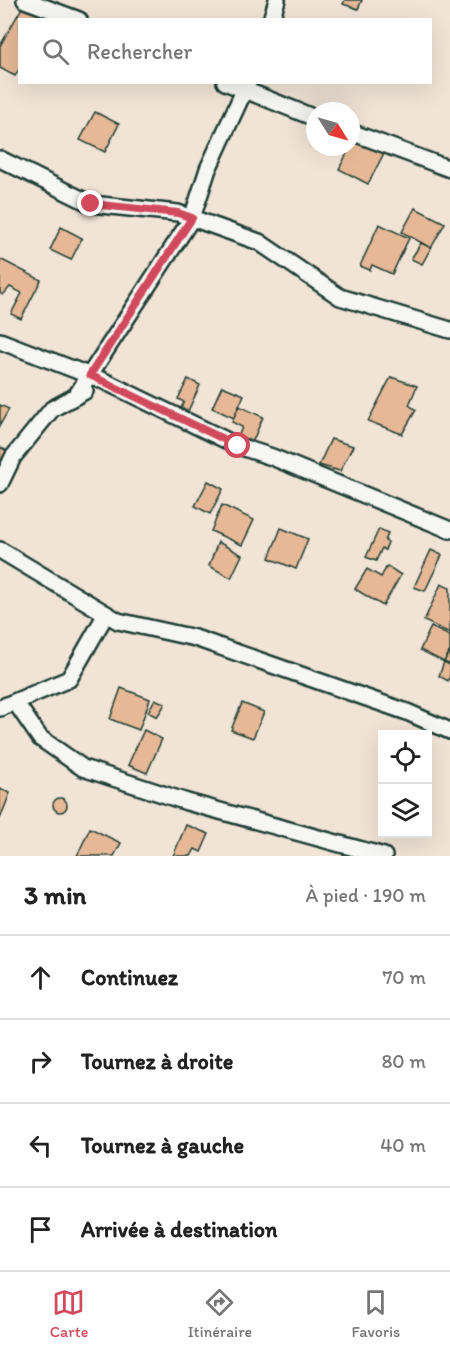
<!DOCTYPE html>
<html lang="fr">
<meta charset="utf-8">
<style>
body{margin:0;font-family:Itim,sans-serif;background:#f6f6f6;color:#222}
.controls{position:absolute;right:18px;bottom:18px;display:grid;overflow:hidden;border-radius:0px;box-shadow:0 6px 24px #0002}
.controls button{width:54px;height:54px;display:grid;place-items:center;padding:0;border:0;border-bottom:2px solid #e0e0e0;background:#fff;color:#222;font:30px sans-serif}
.compass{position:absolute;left:306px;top:102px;width:54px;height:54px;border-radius:50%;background:#fff;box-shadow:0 6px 24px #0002;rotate:127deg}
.stop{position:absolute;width:18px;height:18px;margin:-14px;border:4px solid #d1495b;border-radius:50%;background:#fff}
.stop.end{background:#d1495b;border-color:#fff;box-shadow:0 2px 6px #0008}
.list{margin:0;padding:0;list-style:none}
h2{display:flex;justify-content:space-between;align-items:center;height:78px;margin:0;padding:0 24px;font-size:26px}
h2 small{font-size:20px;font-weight:400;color:#767676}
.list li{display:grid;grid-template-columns:39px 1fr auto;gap:18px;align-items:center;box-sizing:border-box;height:84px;padding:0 24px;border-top:2px solid #e0e0e0}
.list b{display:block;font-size:22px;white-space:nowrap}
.list em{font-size:20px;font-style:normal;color:#767676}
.icon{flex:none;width:33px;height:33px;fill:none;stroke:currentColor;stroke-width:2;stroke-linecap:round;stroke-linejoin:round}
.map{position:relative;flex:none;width:450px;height:856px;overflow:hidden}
.search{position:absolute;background:#fff;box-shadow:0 6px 24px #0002;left:18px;right:18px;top:18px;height:66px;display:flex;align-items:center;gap:15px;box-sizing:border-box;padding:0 21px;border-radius:0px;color:#767676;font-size:22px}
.sheet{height:414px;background:#fff}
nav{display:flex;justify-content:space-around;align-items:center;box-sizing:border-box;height:84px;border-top:2px solid #e0e0e0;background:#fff;font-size:16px;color:#767676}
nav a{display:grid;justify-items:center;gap:3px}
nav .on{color:#d1495b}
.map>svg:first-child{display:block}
.building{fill:#e6b896;stroke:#1f3d34;stroke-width:1.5}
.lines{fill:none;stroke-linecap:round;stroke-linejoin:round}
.street-casing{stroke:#1f3d34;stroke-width:20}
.street{stroke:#f6f6f2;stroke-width:15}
.route{stroke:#d1495b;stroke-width:8}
</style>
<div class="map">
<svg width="450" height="856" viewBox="0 0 450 856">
<rect width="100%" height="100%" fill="#f1e3d6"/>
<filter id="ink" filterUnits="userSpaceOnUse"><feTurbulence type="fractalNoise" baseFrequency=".0167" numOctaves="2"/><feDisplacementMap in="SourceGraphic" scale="12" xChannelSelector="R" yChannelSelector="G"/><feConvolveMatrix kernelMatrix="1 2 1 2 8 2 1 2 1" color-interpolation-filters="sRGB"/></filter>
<g filter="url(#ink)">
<g class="building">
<polygon points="345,0 362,0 358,9 343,4"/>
<polygon points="23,6 47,19 20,20 20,68 15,76 0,68 0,46"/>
<polygon points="95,112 119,124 105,152 80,140"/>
<polygon points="355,138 384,153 368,184 339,169"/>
<polygon points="415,208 445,223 431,248 402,232"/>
<polygon points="379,224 409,238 392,274 372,265 370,270 360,266"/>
<polygon points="61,227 82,238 71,260 50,250"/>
<polygon points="421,243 431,248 422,264 411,259"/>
<polygon points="0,259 41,280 21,319 11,314 22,293 10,287 3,295 0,293"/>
<polygon points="391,377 417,386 409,405 416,410 402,434 368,421"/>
<polygon points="188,379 200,385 188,411 181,408 184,402 178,399"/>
<polygon points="222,386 244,395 234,418 212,408"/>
<polygon points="0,405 9,409 0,425"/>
<polygon points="239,406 263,417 252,443 238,437 242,427 232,422"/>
<polygon points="331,439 353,446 340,471 319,465"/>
<polygon points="0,447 7,451 0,465"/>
<polygon points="208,481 223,489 210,514 195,506"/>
<polygon points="222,505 254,520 242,545 211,531"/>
<polygon points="281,528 308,539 296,569 269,558"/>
<polygon points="379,529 388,533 385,541 388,542 385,550 382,548 376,561 366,557"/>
<polygon points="218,542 242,555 231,578 209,566"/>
<polygon points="431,550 442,555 425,591 414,587"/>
<polygon points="387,566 401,575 383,606 355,589 367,569 381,577"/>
<polygon points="441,584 450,588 450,633 424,621"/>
<polygon points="431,627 450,636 450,651 444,662 420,650"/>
<polygon points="450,651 450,665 444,662"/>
<polygon points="444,662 450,665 450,675 448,681 439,676"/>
<polygon points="121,688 150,699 139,730 110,719"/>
<polygon points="155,699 165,704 157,717 148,712"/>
<polygon points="242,703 264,712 253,738 231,730"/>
<polygon points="144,730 162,739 147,773 128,765"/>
<polygon points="0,789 10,793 0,819"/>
<circle cx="60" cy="805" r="7"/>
<polygon points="186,825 209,834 201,852 195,849 191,856 173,856"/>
<polygon points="90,828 121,843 114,856 77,856"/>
</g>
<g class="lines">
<g class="street-casing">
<g id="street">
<polyline points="25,0 79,20"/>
<polyline points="271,20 277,0"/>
<polyline points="225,82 315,118"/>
<polyline points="351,132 450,169"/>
<polyline points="0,159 91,204 178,213 259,242 340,297 450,330"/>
<polyline points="0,341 104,381 238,446 272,457 450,530"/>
<polyline points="76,396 192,218 208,169 248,82"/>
<polyline points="0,484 13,457 52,409 85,391"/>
<polyline points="0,550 118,621 195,638 407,712 450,731"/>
<polyline points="16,703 40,738 83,768 187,802 384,856"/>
<polyline points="0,708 69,679 106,614"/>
</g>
</g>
<use href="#street" class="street"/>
</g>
</g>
<g class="lines" filter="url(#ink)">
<polyline class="route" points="91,204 178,213 192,218 90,375 238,446"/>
</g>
</svg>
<div class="controls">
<button><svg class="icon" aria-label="locate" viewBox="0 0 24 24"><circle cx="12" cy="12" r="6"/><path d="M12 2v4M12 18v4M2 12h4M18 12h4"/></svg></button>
<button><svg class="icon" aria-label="layers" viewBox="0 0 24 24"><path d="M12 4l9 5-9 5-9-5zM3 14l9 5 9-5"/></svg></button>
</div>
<svg class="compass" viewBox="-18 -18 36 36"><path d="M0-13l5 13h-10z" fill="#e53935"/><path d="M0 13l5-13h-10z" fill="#767676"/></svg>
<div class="stop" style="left:238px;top:446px"></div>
<div class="stop end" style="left:91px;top:204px"></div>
<div class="search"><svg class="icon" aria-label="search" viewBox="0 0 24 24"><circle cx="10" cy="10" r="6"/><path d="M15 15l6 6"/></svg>Rechercher</div>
</div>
<section class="sheet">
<h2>3 min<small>À pied · 190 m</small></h2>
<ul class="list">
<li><svg class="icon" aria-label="ahead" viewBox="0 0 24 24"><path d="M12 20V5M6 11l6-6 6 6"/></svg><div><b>Continuez</b></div><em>70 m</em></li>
<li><svg class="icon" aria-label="right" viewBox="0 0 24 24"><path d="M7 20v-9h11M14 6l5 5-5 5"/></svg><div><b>Tournez à droite</b></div><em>80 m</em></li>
<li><svg class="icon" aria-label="left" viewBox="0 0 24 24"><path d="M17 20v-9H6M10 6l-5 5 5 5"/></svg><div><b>Tournez à gauche</b></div><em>40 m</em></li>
<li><svg class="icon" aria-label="arrive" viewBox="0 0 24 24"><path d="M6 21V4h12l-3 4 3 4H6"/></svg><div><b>Arrivée à destination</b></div></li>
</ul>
</section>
<nav>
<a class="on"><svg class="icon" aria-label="map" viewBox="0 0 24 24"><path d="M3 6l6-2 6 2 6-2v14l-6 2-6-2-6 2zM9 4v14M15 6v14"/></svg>Carte</a>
<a><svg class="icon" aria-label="directions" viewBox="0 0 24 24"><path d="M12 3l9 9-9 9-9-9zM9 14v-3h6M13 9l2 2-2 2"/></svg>Itinéraire</a>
<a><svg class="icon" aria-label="saved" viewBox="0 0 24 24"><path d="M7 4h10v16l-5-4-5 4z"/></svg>Favoris</a>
</nav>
